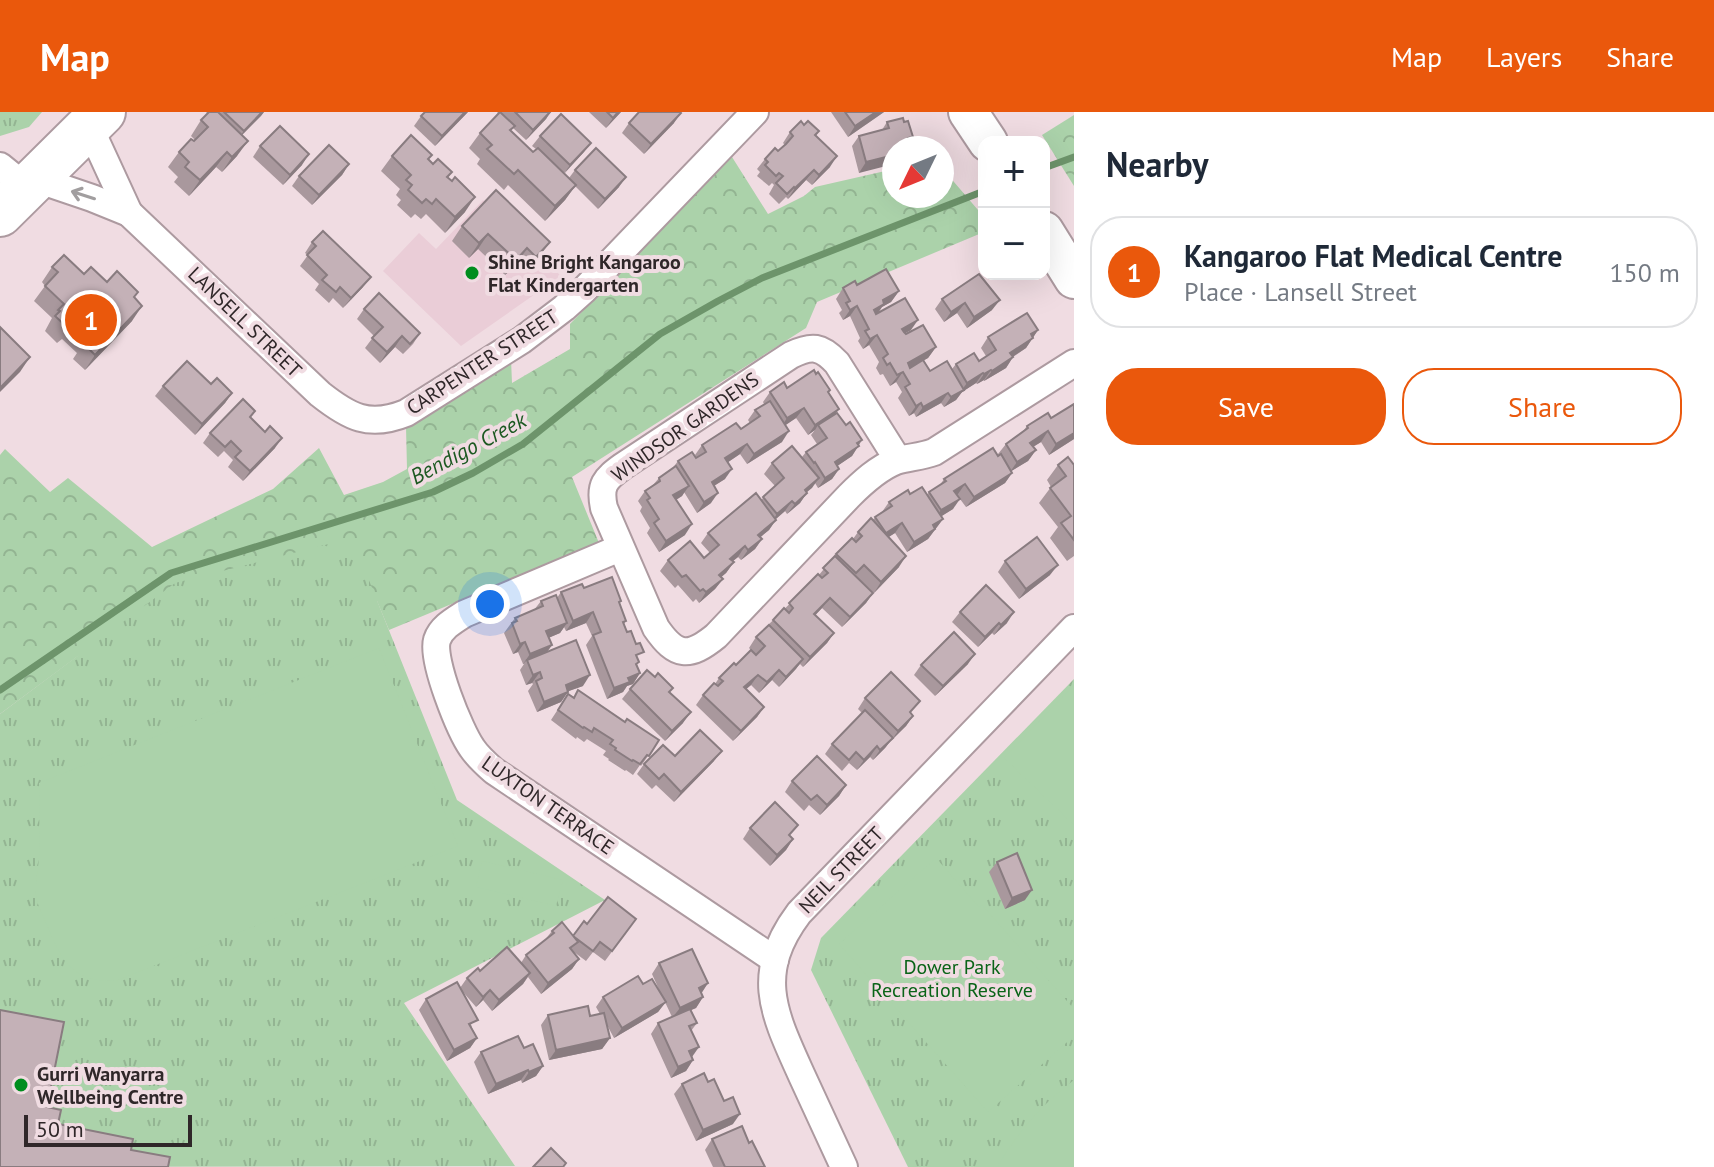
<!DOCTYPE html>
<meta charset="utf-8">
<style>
body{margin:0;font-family:"PT Sans",sans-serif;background:#f2f2f3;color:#1f2937}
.controls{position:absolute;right:24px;top:24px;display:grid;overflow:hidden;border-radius:16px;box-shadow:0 8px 32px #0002}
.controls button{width:72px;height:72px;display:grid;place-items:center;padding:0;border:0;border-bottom:2px solid #e0e1e3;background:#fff;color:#1f2937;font:40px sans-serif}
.compass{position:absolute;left:882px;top:24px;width:72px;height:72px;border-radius:50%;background:#fff;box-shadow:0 8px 32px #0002;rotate:227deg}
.scale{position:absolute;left:24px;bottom:20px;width:168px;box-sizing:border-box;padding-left:8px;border:4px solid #2f2729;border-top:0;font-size:22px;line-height:28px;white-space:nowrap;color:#2f2729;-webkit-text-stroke:6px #f0dce2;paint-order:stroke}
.you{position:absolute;left:490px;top:492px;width:28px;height:28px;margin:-20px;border:6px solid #fff;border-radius:50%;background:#1a73e8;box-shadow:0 0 0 12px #1a73e833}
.badge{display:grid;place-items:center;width:52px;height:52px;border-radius:50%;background:#ea580c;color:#fff;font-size:26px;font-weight:700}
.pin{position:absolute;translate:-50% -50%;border:4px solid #fff;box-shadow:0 2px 8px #0006}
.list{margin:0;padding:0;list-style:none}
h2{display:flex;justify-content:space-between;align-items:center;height:104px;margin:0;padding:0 32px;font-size:34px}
h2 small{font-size:26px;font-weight:400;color:#747a83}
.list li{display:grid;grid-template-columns:52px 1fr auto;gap:24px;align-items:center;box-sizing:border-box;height:112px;margin:0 16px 16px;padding:0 16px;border:2px solid #e0e1e3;border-radius:32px}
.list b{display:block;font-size:30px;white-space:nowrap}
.list p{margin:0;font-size:26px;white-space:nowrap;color:#747a83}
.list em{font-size:26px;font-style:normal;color:#747a83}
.actions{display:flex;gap:16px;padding:24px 32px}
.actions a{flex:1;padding:18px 0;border:2px solid #ea580c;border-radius:32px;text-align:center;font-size:28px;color:#ea580c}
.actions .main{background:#ea580c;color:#fff}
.map{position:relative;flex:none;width:1074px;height:1055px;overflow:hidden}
header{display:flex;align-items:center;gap:48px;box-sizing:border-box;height:112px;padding:0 40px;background:#ea580c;color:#fff}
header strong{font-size:38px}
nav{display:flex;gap:44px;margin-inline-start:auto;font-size:28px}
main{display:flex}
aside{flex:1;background:#fff}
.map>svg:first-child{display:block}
.built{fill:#eacdd7}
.forest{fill:url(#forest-crowns)}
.park{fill:url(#park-tufts)}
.pitch{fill:#abd2aa}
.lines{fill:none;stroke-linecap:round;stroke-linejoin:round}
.stream{stroke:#6d946b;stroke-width:7}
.street-casing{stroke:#ad9aa0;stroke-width:30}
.secondary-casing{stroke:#ad9aa0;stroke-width:42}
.highway-casing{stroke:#ad9aa0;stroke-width:48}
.street{stroke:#fff;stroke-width:26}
.secondary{stroke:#fff;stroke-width:38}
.highway{stroke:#fff;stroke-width:44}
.wall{fill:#a9989d}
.shaded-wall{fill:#897c80}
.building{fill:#c4b1b7;stroke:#897c80;stroke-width:2}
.oneway{stroke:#a19e9f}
.poi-dot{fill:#008d1e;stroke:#f0dce2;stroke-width:3}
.labels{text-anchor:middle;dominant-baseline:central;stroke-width:8;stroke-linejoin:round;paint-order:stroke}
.poi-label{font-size:20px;font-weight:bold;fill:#2f2729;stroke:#f0dce2;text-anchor:start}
.street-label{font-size:20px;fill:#2f2729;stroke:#f0dce2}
.park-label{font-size:20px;fill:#0a6418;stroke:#f0dce2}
.water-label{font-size:22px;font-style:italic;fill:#1c5921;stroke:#f0dce2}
</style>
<header>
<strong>Map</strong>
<nav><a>Map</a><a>Layers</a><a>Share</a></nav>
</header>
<main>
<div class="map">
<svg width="1074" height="1055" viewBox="0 0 1074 1055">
<defs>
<pattern id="forest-crowns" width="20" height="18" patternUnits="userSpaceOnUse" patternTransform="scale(2)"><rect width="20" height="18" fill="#abd2aa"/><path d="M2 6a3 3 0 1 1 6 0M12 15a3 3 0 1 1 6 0" fill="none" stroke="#93b492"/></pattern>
<pattern id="park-tufts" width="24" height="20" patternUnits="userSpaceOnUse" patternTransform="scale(2)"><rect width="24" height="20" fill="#abd2aa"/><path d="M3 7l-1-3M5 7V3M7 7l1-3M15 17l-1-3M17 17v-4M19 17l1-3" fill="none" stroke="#93b492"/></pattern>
</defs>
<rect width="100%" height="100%" fill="#f0dce2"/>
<polygon class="built" points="483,88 561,164 461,234 383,159 419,121 436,137"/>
<g class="forest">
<polygon points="1074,3 1074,74 1042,23"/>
<polygon points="732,45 768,102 804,84 815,75 894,57 894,84 942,84 942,56 984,105 984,120 817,190 806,216 572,365 599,431 389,518 377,489 78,544 0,602 0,343 5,337 50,380 68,366 152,435 273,377 319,336 344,383 383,370 407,357 406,315 511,247 512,271 570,237 570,212"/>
</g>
<g class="park">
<polygon points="0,0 42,0 29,15 0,24"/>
<polygon points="352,426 457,688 605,788 404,891 515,1054 0,1055 0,602 175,471"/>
<polygon points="1074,567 1074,1055 908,1055 811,858 821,826"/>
</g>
<g class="pitch">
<path d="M379,536L458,734L118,868C74,873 61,848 47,813C43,804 37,793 36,783C35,771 38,758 39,746C40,721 39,696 39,671Z"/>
<polygon points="1074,573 1074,713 1004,646"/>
<polygon points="936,746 979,795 982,793 1074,897 1074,924 988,1000 839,832"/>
<polygon points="482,749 563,768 556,794 476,775"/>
<path d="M1074,968V1055H997C1017,1021 1042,992 1074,968Z"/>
</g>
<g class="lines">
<g class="stream">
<polyline points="1044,56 1074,45"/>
<polyline points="0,578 171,461 433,380 473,361 523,332 660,222 718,189 762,166 984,79"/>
</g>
<g class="street-casing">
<g id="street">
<polyline points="89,14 129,101"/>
<polyline points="0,54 27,76"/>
<path d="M36,67L92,86L129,101L320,282C349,305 369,316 406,301L522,228L564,196L584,178L755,0"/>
<path d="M898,348L837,251C821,234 812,233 791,243L623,354C605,367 599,373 604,396L656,516C676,545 689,546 716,524L849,384C862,371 878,356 896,349C908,345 921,345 934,340L1074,251"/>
<path d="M620,436L464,502C453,509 441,516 437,528C431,548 460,619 472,636C478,645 486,652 494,659L775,848"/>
<path d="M844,1055C830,1025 816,994 802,964C774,902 753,862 799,801L1074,516"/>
</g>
</g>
<g class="secondary-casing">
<g id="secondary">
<polyline points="968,0 988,30"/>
<polyline points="1044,119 1074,167"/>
</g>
</g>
<g class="highway-casing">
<polyline id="highway" points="0,102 103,0"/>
</g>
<use href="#street" class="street"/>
<use href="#secondary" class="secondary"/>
<use href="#highway" class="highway"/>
</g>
<g class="wall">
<polygon points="206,0 264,0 242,23 237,44 222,60 216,55 189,84 174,70 178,65 168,55 179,40 195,28 191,24 201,8 208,2"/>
<polygon points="468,0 435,34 414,14 421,4"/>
<polygon points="497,0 551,0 546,7 526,28 513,16 511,19 533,40 536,37 532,34 540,24 591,31 583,41 564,61 569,66 575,58 619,75 598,97 575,74 565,88 545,109 508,73 504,78 477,52 480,47 469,36 480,21 498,1"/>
<polygon points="589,0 621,0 606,16"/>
<polygon points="831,0 884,0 848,25"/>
<polygon points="887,10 909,30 859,61 852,34 859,24 882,18"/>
<polygon points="629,11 674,11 644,42 622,21"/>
<polygon points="804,13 819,19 816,24 830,55 812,73 806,68 788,87 786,85 779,92 769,82 774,73 772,71 769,74 757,64 760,60 757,57 765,47 778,39 785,33 783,31 790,20"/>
<polygon points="260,34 302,53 283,73 253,45"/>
<polygon points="392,44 429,47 433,52 452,60 448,66 465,100 445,121 426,102 421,107 415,102 411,106 397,93 401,88 396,83 400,77 381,59"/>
<polygon points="349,52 342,63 312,93 292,74 299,64"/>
<polygon points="496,78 539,145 525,160 517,152 505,163 478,137 469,146 452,129 462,114"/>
<polygon points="312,130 363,175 343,196 333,186 329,191 315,178 319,172 300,154 308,143 305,141"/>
<polygon points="52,155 84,162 107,170 134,186 132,209 85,258 73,247 77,241 62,227 57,231 45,219 52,206 34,189 45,174 42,170"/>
<polygon points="979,162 992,198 967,216 957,201 944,210 935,197 942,187"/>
<polygon points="857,173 899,179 891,190 882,195 878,201 911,218 905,221 936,235 928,246 924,248 930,259 952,257 956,252 979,249 986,244 981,236 988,225 1038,218 1026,236 1013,245 1006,256 984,269 984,268 977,272 976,271 962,280 956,288 944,295 941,291 916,305 914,301 909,304 898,286 902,280 896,270 890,274 883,262 880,263 876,256 879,250 869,233 863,237 858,229 860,226 850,204 843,208 839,201 842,198 836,187 843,176"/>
<polygon points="364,197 420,221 413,232 403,242 395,235 380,251 365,236 374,224 357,207"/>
<polygon points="211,272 232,281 225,291 195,323 155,284 163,274"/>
<polygon points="787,276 829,281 835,302 859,333 852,344 837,354 839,357 832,367 818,376 815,371 807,380 800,391 787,402 785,399 776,407 769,418 760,425 762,427 755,437 741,448 738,445 733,449 734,450 726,461 721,465 723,467 715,477 699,491 696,487 693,490 678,473 675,476 660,459 668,448 704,446 710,441 701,431 708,421 761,388 775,374 764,362 772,351 802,345 806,340 817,332 811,323 815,318 808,323 796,306 785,313 782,330 747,352 740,342 728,350 725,367 714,374 711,391 697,401 684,380 682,384 676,388 685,423 659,440 647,421 650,416 640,399 642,395 638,389 645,379 653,373 659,366 672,357 678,349 696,346 695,343 702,333 741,317 750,311 748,308 755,298 764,292 763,290 770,280"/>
<polygon points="1074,292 1074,327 1049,343 1041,330 1033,335 1036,338 1028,349 1011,359 1012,361 1005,371 966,395 957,383 953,397 941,404 943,407 928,427 907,440 895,421 888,425 899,455 874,481 856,464 873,481 866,491 842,515 822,496 815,503 834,521 827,531 803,555 800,552 779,575 772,568 759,581 751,573 746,577 764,595 757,605 733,629 696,593 703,583 715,572 719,566 752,539 749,536 756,525 819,463 836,442 853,427 858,420 882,400 889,390 910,382 927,383 929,380 940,373 944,367 998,344 998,342 1006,332 1024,318 1027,314 1051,306"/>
<polygon points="250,306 275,336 243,369 228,355 233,348 224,339 218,345 203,331 210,321"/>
<polygon points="1058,353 1074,353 1074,444 1067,449 1050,426 1058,415 1039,391 1051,375 1047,368"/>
<polygon points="1005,449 1050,463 1019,487 998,460"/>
<polygon points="584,476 619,492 626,509 624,512 638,548 637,554 640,561 633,572 627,574 623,580 607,587 586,533 592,524 586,511 566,519 564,515 560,521 548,526 552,533 547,540 583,574 568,579 561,590 537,600 528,579 533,572 532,571 526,573 520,558 524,552 523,552 518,540 513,542 504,521 515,506 534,498 541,489 557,486 561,480"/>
<polygon points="960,500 1007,511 994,523 992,521 978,535 952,510"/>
<polygon points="968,552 935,584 914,563 921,553"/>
<polygon points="630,577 670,580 683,611 665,629 622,587"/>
<polygon points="568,582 625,610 659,628 641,654 640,653 633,663 626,658 625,659 608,648 609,647 603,643 606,639 587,627 584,630 577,625 576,627 551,608"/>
<polygon points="865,586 911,602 913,604 906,614 891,628 885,636 873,648 870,645 857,658 849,651 842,659 825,642 832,632 862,601 858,597"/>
<polygon points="675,644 714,649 674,690 656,673 652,677 637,662 644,652"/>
<polygon points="792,669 846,673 839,684 820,703 809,693 804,699 785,680"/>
<polygon points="750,716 790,725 793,727 786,738 770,754 743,727"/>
<polygon points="997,750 1025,788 1005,797 989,760"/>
<polygon points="636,807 605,849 593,840 586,849 574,840 579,847 572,857 541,882 528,865 523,872 492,899 483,888 476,895 463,880 472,916 477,926 470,936 447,949 419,898 426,887 460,876 467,866 480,859 521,851 526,843 544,829 552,819 573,824 587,812"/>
<polygon points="659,851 708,871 701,881 703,885 696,896 691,898 697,911 691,919 692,945 693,948 686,959 671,966 651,922 658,911 672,905 665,890 658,900 614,926 607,913 610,926 602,937 549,948 541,913 548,903 590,904 600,902 596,895 603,885 643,872 661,882 652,862"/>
<polygon points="524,936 543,954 536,964 522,971 521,968 488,982 474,950 481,940"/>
<polygon points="708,970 724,989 733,1012 696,1029 674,982 682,972"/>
<polygon points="712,1027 749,1031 765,1055 713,1055 705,1038"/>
</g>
<g class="shaded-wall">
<polygon points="262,0 264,0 261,4 236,29 244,19"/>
<polygon points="465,0 468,0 435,34 442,24"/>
<polygon points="550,0 546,7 526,28 533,18"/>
<polygon points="618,0 621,0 606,16 613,6"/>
<polygon points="876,0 884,0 848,25 855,14"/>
<polygon points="681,1 674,11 644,42 651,32"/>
<polygon points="248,29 237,44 222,60 232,45"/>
<polygon points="591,31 583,41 563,63 570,53"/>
<polygon points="227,40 216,55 189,84 200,68"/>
<polygon points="309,42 302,53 283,73 290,63"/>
<polygon points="894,43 894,52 859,61 866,50"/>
<polygon points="837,44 830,55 812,73 819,63"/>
<polygon points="349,52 342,63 312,93 319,83"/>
<polygon points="814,58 806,68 788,87 795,76"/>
<polygon points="626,65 619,75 598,97 605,87"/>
<polygon points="576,73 565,88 545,109 555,94"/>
<polygon points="475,85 465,100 445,121 455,105"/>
<polygon points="488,122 478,137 469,146 479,131"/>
<polygon points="550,130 539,145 525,160 536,145"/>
<polygon points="527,136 517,152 505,163 516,148"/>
<polygon points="371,165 363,175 343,196 351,186"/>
<polygon points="899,179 891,190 882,195 877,202 867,208 883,188"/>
<polygon points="1000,188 992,198 967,216 974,205"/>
<polygon points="965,191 957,201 944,210 951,200"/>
<polygon points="142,194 132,209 85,258 95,243"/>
<polygon points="857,194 850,204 843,208 850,198"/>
<polygon points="918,208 911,218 895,227 902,217"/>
<polygon points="1038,218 1026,236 1003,251 1010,241 1031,222"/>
<polygon points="877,223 869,233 863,237 870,227"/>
<polygon points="402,224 395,235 380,251 387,240"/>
<polygon points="936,235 928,246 902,261 896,270 890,274 908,251"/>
<polygon points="30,245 20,260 0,280 0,276"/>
<polygon points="1013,245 1006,256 984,269 992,259"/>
<polygon points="991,258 984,268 977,272 984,262"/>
<polygon points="983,261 976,271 962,280 956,288 944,295 951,285 961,279 967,271"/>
<polygon points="232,281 225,291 195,323 202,312"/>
<polygon points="948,281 941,291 916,305 923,295"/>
<polygon points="921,291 914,301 909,304 916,294"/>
<polygon points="804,296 796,306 780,317 787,306"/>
<polygon points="839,297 832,307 818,313 815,318 808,323 815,313"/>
<polygon points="789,319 782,330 747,352 754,342"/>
<polygon points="1048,319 1041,330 1023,341 1030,331"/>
<polygon points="1074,321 1074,327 1049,343 1056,332"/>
<polygon points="282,326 275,336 243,369 250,359"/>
<polygon points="862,328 852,344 827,361 835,350"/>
<polygon points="747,332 740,342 718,357 725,346"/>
<polygon points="1036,338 1028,349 1010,360 1017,350"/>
<polygon points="732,357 725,367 704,380 712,370"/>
<polygon points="839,357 832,367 818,376 825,366"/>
<polygon points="1012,361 1005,371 966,395 974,385"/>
<polygon points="819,366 812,376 797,388 805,378"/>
<polygon points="965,372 958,382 947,389 954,379"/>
<polygon points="689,374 682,384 666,394 673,383"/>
<polygon points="718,381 711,391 697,401 704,390"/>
<polygon points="807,381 800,391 787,402 795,392"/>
<polygon points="960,387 953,397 934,409 941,398"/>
<polygon points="792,389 785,399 770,412 777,402"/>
<polygon points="943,407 928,427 907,440 914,430 933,413"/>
<polygon points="776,408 769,418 751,433 758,423"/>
<polygon points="902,411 895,421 878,432 886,421"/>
<polygon points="692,412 685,423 659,440 666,429"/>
<polygon points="762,427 755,437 741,448 748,438"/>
<polygon points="745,434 738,445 723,457 730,447"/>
<polygon points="906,444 899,455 874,481 881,470"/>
<polygon points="734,450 726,461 712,473 719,463"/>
<polygon points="1058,453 1050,463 1019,487 1026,477"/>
<polygon points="723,467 715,477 699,491 706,480"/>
<polygon points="873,481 866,491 842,515 850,505"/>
<polygon points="830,486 822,496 807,512 814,502"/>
<polygon points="593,500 586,511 566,519 573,509"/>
<polygon points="1014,500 1007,511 994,523 1001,513"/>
<polygon points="567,511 560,521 539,530 546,519"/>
<polygon points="999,511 992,521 978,535 985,525"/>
<polygon points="834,521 827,531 803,555 810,545"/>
<polygon points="525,530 518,540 513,542 520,532"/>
<polygon points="552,533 544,544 527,548 523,552 530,542"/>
<polygon points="975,542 968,552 935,584 943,574"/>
<polygon points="803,547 796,557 779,575 786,565"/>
<polygon points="779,558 772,568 759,581 767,570"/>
<polygon points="540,560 532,571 526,573 533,563"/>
<polygon points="640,561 633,572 627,574 623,580 607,587 614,576 628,566"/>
<polygon points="590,563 583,574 558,583 566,573"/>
<polygon points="758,563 751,573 737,585 744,575"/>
<polygon points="568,580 561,590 537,600 544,590"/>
<polygon points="764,595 757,605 733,629 741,619"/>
<polygon points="691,600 683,611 665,629 672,619"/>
<polygon points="913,604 906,614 891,629 898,619"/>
<polygon points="893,626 885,636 873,648 880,638"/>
<polygon points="877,634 870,645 857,658 864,648"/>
<polygon points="722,639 714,649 674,690 681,680"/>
<polygon points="846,673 839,684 820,703 827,693"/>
<polygon points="793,727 786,738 770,754 777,743"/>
<polygon points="1032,778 1025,788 1005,797 1012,786"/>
<polygon points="579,847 572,857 541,882 548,871"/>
<polygon points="530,861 523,872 492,899 499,888"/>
<polygon points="708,871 701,882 699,876"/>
<polygon points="490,878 483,888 476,895 483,885"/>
<polygon points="703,885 696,896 672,906 680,896"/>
<polygon points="666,890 658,900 614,926 622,916"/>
<polygon points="477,926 470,936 447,949 454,938"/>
<polygon points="610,926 602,937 549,948 556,938"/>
<polygon points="699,935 692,945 689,939"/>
<polygon points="693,948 686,959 671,966 678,955"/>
<polygon points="543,954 536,964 522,971 529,960"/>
<polygon points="528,958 521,968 488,982 496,972"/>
<polygon points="740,1002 733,1012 696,1029 703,1018"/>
</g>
<g class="building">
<polygon points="209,0 218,0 248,29 232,45 227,40 200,68 185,55 189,50 179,40 191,27 194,29 208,15 201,8"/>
<polygon points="224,0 262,0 244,19"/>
<polygon points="425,0 465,0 442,24 421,4"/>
<polygon points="500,0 515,14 510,18 533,40 538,36 576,73 555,94 518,58 514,62 487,37 492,33 480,21"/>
<polygon points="515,0 550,0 533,18"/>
<polygon points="607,0 618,0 613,6"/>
<polygon points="639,0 680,0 681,1 651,32 629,11"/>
<polygon points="845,0 876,0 855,14"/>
<polygon points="561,2 591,31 570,53 540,24"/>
<polygon points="903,6 904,10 908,9 913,25 908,26 911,36 894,36 894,43 866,50 859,24 889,16 887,10"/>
<polygon points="801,9 804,13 808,9 819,19 815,23 837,44 819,63 814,58 795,76 794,75 787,82 776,71 783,64 779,61 776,64 765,53 768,50 765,47 775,36 778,39 786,32 793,24 790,20"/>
<polygon points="280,14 309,42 290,63 260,34"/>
<polygon points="411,23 432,43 428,47 433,52 438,47 452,60 447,65 452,69 455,65 475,85 455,105 436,87 432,92 426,87 422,91 408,78 412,73 406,68 411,63 392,44"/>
<polygon points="329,33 349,52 319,83 299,64"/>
<polygon points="596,36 626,65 605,87 575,58"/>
<polygon points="496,78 550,130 536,145 527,136 516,148 488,122 479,131 462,114"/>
<polygon points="323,119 371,165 351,186 340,175 336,180 322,168 327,163 307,143 316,134 312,130"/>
<polygon points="64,143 84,162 91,155 107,170 117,159 138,180 134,185 142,194 95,243 84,232 88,227 72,211 68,216 55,204 60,199 58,198 64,192 45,174 58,160 52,155"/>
<polygon points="886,157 899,179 883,188 884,192 874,198 876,202 905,186 918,208 902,217 904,220 906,222 923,213 936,235 908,251 910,256 923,248 930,259 947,249 964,278 951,285 948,281 923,295 921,291 916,294 905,275 910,272 903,260 897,263 890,251 887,253 883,246 888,242 877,223 870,227 865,219 869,217 857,194 850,198 846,191 850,189 843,176 855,169 857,173"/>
<polygon points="979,162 1000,188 974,205 965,191 951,200 942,187"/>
<polygon points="379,181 420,221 410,232 402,224 387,240 372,226 383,215 364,197"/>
<polygon points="1027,201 1038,218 1031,222 1033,226 1010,241 1013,245 992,259 991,258 984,262 983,261 967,271 956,252 974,241 979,249 996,238 988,225"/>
<polygon points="0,215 30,245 0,276"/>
<polygon points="187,249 211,272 217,266 232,281 202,312 163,274"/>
<polygon points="814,258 816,262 818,260 830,278 828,280 839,297 815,313 804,296 787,306 770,280 784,270 787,276"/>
<polygon points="243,287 255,299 250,305 265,320 270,314 282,326 250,359 235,345 241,339 231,329 225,335 210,321"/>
<polygon points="770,289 789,319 754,342 747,332 725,346 732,357 712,370 718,381 704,390 678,349 692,340 696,346 706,340 702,333 736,311 741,317 760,304 755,298"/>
<polygon points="1074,292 1074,321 1056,332 1048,319 1030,331 1036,338 1017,350 1006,332 1028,316 1027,314 1048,301 1051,306"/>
<polygon points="837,301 846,313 850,310 862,328 857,331 859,334 835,350 839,357 825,366 815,350 814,351 806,340 827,326 818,313"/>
<polygon points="792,334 819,366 805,378 807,381 795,392 792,389 777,402 763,385 784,366 772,351"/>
<polygon points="993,336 998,344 1001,342 1012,361 974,385 965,372 954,379 960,387 941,398 929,380 946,369 944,367"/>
<polygon points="1068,345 1074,353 1074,428 1061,411 1071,404 1050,376 1066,364 1058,353"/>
<polygon points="676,354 689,374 673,383 692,412 666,429 654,411 659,407 647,388 650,386 645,379 660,369 659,366"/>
<polygon points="922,375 943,407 933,413 935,417 914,430 902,411 886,421 875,405 892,394 889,390 908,378 910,382"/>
<polygon points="756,381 776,408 758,423 762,427 748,438 745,434 730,447 734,450 719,463 723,467 706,480 703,477 700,479 686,463 682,465 668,448 690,429 704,446 719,433 708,421"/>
<polygon points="871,406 906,444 881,470 864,453 856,461 836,442 852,426 856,430 862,424 858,420"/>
<polygon points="1037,425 1058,453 1026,477 1005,449"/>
<polygon points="835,444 873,481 850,505 830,486 814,502 834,521 810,545 773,508 784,496 789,501 793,496 789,491 818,462 822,466 828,461 823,456"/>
<polygon points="612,465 621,489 619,490 626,509 623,510 627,520 631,519 636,532 640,531 644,540 636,543 639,550 636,552 640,561 628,566 630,570 614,576 593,523 601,520 593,500 573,509 561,480 582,472 584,476"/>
<polygon points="986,473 1014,500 1001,513 999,511 985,525 960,500"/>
<polygon points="556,483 567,511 546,519 552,533 530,542 525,530 520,532 512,511 517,509 515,506 543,494 541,489"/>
<polygon points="769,513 803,547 786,565 779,558 767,570 758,563 744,575 764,595 741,619 703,583 714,571 718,574 723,569 719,566 734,551 736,553 751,538 756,543 765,534 756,525"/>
<polygon points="954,520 975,542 943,574 921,553"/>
<polygon points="576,528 590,563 566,573 568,580 544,590 536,569 542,566 540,560 533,563 527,548"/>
<polygon points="647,558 655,565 658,561 673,576 669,580 691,600 672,619 630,577"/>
<polygon points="891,560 920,589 910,600 913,604 898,619 865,586"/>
<polygon points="578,578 625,610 627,607 659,628 649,644 647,643 640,652 633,648 632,649 615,638 616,636 610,632 613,628 594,616 592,620 584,615 583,616 558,598 568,582 574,586"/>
<polygon points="865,598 893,626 880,638 877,634 864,648 856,640 849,648 832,632"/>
<polygon points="700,618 722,639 681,680 664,662 659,667 644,652 663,633 675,644"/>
<polygon points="817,644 846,673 827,693 817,683 811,688 792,669"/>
<polygon points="775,690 798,713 789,723 793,727 777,743 750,716"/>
<polygon points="1017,741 1032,778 1012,786 997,750"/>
<polygon points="608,785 636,807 612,839 600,830 593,839 573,824 584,809 587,812"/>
<polygon points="562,810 578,830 570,836 579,847 548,871 526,843 554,821 552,819"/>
<polygon points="507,835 530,861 499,888 490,878 483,885 467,866 478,856 480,859"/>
<polygon points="692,837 708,871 699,876 703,885 680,896 659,851"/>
<polygon points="638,864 643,872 652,867 666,890 622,916 603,885"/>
<polygon points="457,870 478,908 469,912 477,926 454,938 426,887"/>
<polygon points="588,894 590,904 604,901 610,926 556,938 548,903"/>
<polygon points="690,897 697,911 689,914 699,935 689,939 693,948 678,955 658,911"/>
<polygon points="0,898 64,910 47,995 61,998 58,1012 133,1027 131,1038 170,1045 168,1055 0,1055"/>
<polygon points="518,924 524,936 533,932 543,954 529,960 528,958 496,972 481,940"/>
<polygon points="704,961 708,970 714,967 724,989 733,985 740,1002 703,1018 682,972"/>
<polygon points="742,1014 749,1031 752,1029 765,1055 725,1055 712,1027"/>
<polygon points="551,1036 566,1051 563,1055 533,1055"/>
</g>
<defs><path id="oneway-shaft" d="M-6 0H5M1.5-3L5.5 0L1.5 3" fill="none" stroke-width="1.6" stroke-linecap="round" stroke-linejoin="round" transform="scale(2)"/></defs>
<use class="oneway" href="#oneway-shaft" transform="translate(83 83) rotate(-162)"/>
<g class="poi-dot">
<circle cx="472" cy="161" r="8"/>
<circle cx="21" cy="973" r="8"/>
</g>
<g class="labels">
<g class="poi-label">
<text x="488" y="150">Shine Bright Kangaroo<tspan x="488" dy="23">Flat Kindergarten</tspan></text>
<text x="37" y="962">Gurri Wanyarra<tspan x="37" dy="23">Wellbeing Centre</tspan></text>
</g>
<g class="street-label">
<text transform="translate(245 210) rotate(44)">LANSELL STREET</text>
<text transform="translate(482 250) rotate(-33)">CARPENTER STREET</text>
<text transform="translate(685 315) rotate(-35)">WINDSOR GARDENS</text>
<text transform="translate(548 693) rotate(35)">LUXTON TERRACE</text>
<text transform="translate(841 758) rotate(-46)">NEIL STREET</text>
</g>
<g class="park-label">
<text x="952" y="855">Dower Park<tspan x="952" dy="23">Recreation Reserve</tspan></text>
</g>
<g class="water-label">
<text transform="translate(468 336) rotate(-28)">Bendigo Creek</text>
</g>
</g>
</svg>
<div class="controls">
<button>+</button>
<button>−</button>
</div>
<svg class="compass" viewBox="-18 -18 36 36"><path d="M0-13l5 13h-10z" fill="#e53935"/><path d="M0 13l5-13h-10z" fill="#747a83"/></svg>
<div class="scale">50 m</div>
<div class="you"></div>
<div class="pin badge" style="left:91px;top:208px">1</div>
</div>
<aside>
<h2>Nearby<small></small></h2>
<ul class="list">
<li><span class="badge">1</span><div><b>Kangaroo Flat Medical Centre</b><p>Place · Lansell Street</p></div><em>150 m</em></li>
</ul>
<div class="actions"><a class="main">Save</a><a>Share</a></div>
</aside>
</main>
